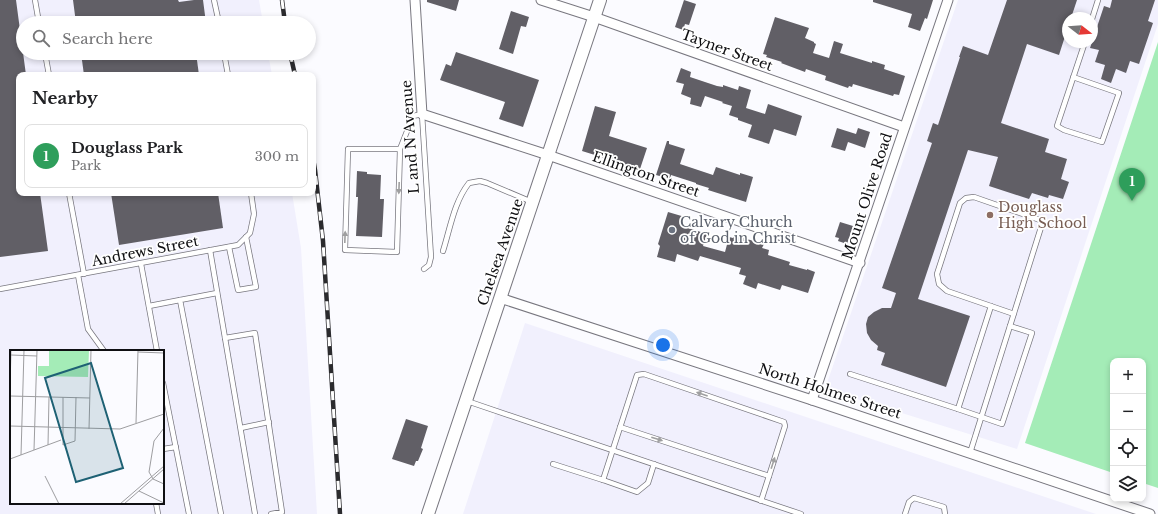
<!DOCTYPE html>
<meta charset="utf-8">
<style>
body{margin:0;font-family:"Libre Baskerville",serif;background:#f6f6f6;color:#202124}
.controls{position:absolute;right:12px;bottom:12px;display:grid;overflow:hidden;border-radius:8px;box-shadow:0 2px 6px #0003}
.controls button{width:36px;height:36px;display:grid;place-items:center;padding:0;border:0;border-bottom:1px solid #e0e0e0;background:#fff;color:#202124;font:20px sans-serif}
.compass{position:absolute;left:1062px;top:12px;width:36px;height:36px;border-radius:50%;background:#fff;box-shadow:0 2px 6px #0003;rotate:107deg}
.you{position:absolute;left:663px;top:345px;width:14px;height:14px;margin:-10px;border:3px solid #fff;border-radius:50%;background:#1a73e8;box-shadow:0 0 0 6px #1a73e833}
.badge{display:grid;place-items:center;width:26px;height:26px;border-radius:50%;background:#d93025;color:#fff;font-size:13px;font-weight:700}
.pin{position:absolute;translate:-50% -33px;filter:drop-shadow(0 1px 2px #0008)}
.pin::after{content:'';position:absolute;top:21px;width:14px;height:12px;background:inherit;clip-path:polygon(0 0,100% 0,50% 100%)}
.list{margin:0;padding:0;list-style:none}
h2{display:flex;justify-content:space-between;align-items:center;height:52px;margin:0;padding:0 16px;font-size:17px}
h2 small{font-size:13px;font-weight:400;color:#757577}
.list li{display:grid;grid-template-columns:26px 1fr auto;gap:12px;align-items:center;box-sizing:border-box;height:64px;margin:0 8px 8px;padding:0 8px;border:1px solid #e0e0e0;border-radius:8px}
.list b{display:block;font-size:15px;white-space:nowrap}
.list p{margin:0;font-size:13px;white-space:nowrap;color:#757577}
.list em{font-size:13px;font-style:normal;color:#757577}
.icon{flex:none;width:22px;height:22px;fill:none;stroke:currentColor;stroke-width:2;stroke-linecap:round;stroke-linejoin:round}
.map{position:relative;flex:none;width:1158px;height:514px;overflow:hidden}
.search{position:absolute;background:#fff;box-shadow:0 2px 6px #0003;left:16px;top:16px;width:300px;height:44px;display:flex;align-items:center;gap:10px;box-sizing:border-box;padding:0 14px;border-radius:22px;color:#757577;font-size:15px}
.panel{position:absolute;background:#fff;box-shadow:0 2px 6px #0003;left:16px;top:72px;width:300px;height:124px;border-radius:8px}
.map>svg:first-child{display:block}
.built{fill:#f1f0fd;fill-rule:evenodd}
.green{fill:#a4ecb7}
.building{fill:#615f66}
.lines{fill:none;stroke-linecap:round;stroke-linejoin:round}
.service-casing{stroke:#78777f;stroke-width:6}
.minor-casing{stroke:#78777f;stroke-width:11}
.secondary-casing{stroke:#78777f;stroke-width:14}
.service{stroke:#fff;stroke-width:4.5}
.minor{stroke:#fff;stroke-width:9}
.secondary{stroke:#fff;stroke-width:12}
.rail-casing{stroke:#2b2b2e;stroke-width:4.5}
.rail{stroke:#fff;stroke-width:3;stroke-dasharray:9;stroke-linecap:butt}
.oneway{fill:#9f9fa0}
.education-dot{fill:#8d6e63;stroke:#fff;stroke-width:1.5}
.worship-dot{fill:#6b7280;stroke:#fff;stroke-width:1.5}
.labels{text-anchor:middle;dominant-baseline:central;stroke-width:3.5;stroke-linejoin:round;paint-order:stroke}
.street-label{font-size:14px;fill:#0f0f12;stroke:#fff}
.education-label{font-size:14px;fill:#785e54;stroke:#fff;text-anchor:start}
.worship-label{font-size:14px;fill:#5b616d;stroke:#fff;text-anchor:start}
.inset-road{fill:none;stroke:#9d9da0;stroke-width:1}
.view{fill:#1e6174;fill-opacity:0.15;stroke:#1e6174;stroke-width:2}
.inset-edge{fill:none;stroke:#0f0f12;stroke-width:2}
</style>
<div class="map">
<svg width="1158" height="514" viewBox="0 0 1158 514">
<rect width="100%" height="100%" fill="#fbfbff"/>
<g class="built">
<path d="M0,0H259L263,23H23V53H268L272,75H19V193H292L301,248L317,514H0ZM11,351H163V503H11Z"/>
<path d="M958,0H1158V24L1017,449L825,389ZM1068,18H1092V42H1068Z"/>
<polygon points="525,323 1096,514 463,514"/>
</g>
<polygon class="green" points="1158,42 1158,488 1143,483 1143,361 1113,361 1113,473 1025,443"/>
<g class="building">
<polygon points="0,0 16,0 26,75 19,75 19,193 40,193 48,251 0,257"/>
<polygon points="73,0 178,0 179,2 194,0 203,0 206,23 76,23"/>
<polygon points="427,0 459,0 456,11 427,2"/>
<polygon points="684,0 696,4 689,25 685,24 683,30 675,27"/>
<polygon points="873,0 933,0 927,19 925,18 920,31 908,27 912,14 873,2"/>
<polygon points="1007,0 1077,0 1071,18 1068,18 1068,27 1059,55 1027,44 1001,123 1049,139 1045,152 1067,159 1061,179 1069,182 1063,199 1049,195 1048,198 1032,193 1029,199 989,186 998,157 968,150 918,299 970,316 946,387 881,365 885,353 877,350 878,346 871,340 867,333 866,324 868,317 874,312 882,308 891,308 896,293 882,288 932,143 927,141 933,123 938,125 960,57 959,57 963,46 988,55"/>
<polygon points="1112,0 1155,0 1148,21 1153,23 1139,64 1130,61 1126,73 1116,69 1111,83 1101,79 1105,65 1095,62 1099,50 1090,48 1104,6 1110,8"/>
<polygon points="511,11 529,17 526,27 521,26 513,54 499,49"/>
<polygon points="775,17 809,28 805,38 814,42 814,43 816,44 813,53 829,58 834,41 843,44 840,53 872,63 872,61 885,65 884,69 905,76 899,95 894,94 893,96 853,84 852,87 849,86 848,88 825,80 826,76 806,69 805,72 781,63 782,62 766,57 767,55 763,54"/>
<polygon points="456,52 539,80 523,127 499,119 505,102 440,80 446,64 451,66"/>
<polygon points="81,53 196,53 199,75 84,75"/>
<polygon points="681,68 691,72 690,77 717,86 723,87 723,85 738,90 739,86 751,90 746,108 765,114 768,104 802,116 796,136 774,129 769,144 748,137 752,125 738,120 738,118 729,115 732,106 722,103 723,102 705,96 701,107 690,104 691,98 681,94 684,84 676,82"/>
<polygon points="595,106 616,112 609,136 647,148 640,169 582,151"/>
<polygon points="837,128 856,134 858,128 870,132 865,148 848,142 845,151 831,147"/>
<polygon points="667,141 669,141 669,144 685,149 680,164 713,175 716,167 740,175 740,173 753,177 746,202 708,190 709,188 696,184 696,183 671,175 670,179 656,175"/>
<polygon points="357,171 367,172 367,174 381,175 380,199 384,199 382,237 356,236 358,197 356,197"/>
<polygon points="111,193 218,193 223,228 119,245"/>
<polygon points="668,212 685,217 682,226 707,234 703,246 725,252 729,237 733,238 733,235 764,244 762,248 769,250 768,255 790,262 789,265 807,270 807,269 815,272 808,293 782,285 780,290 758,283 756,289 743,284 746,276 739,274 741,268 700,256 698,261 677,254 675,262 657,257 660,246 658,244"/>
<polygon points="840,222 853,226 847,244 838,241 839,238 835,237"/>
<polygon points="406,419 428,426 421,448 423,449 418,461 416,461 414,466 392,459"/>
</g>
<g class="lines">
<g class="service-casing">
<g id="service">
<polyline points="35,0 39,23"/>
<polyline points="214,0 219,23"/>
<polyline points="1092,19 1098,0"/>
<polyline points="45,53 49,75"/>
<polyline points="224,53 228,75"/>
<polyline points="1073,77 1119,93 1102,142 1064,130 1057,126 1085,42"/>
<polyline points="400,149 348,149 345,250 397,252 400,149 413,116 422,114 431,257 429,265 424,269"/>
<polyline points="69,193 84,274"/>
<polyline points="229,247 238,290 256,287 246,237"/>
<polyline points="210,250 255,514"/>
<path d="M443,251C450,229 454,202 469,183L480,181L487,183L532,202"/>
<polyline points="141,264 157,351"/>
<polyline points="78,275 88,329 104,351"/>
<polyline points="0,289 238,245 250,233 254,214 251,193"/>
<polyline points="217,293 180,300 221,514"/>
<polyline points="149,306 180,300"/>
<polyline points="991,306 958,409 1002,424 1032,333 1010,326"/>
<polyline points="225,338 255,333 282,512 271,514"/>
<polyline points="850,374 958,409"/>
<polyline points="163,383 189,514"/>
<polyline points="467,401 801,514"/>
<polyline points="620,427 769,476"/>
<polyline points="241,428 269,422"/>
<polyline points="163,449 176,447"/>
<path d="M970,453C994,376 1019,299 1043,221L974,197L966,198L960,203L937,274L939,284L947,291L1014,314"/>
<polyline points="553,464 603,480 637,375 644,374 784,422 785,426 761,501"/>
<polyline points="603,480 637,492 648,483 654,464"/>
<polyline points="156,503 158,514"/>
<polyline points="905,514 909,502 914,498 944,507 945,514"/>
</g>
</g>
<g class="minor-casing">
<g id="minor">
<polyline points="415,0 422,114 548,155 860,263"/>
<polyline points="541,0 594,17 904,127"/>
<polyline points="500,298 812,400 1150,514"/>
<path d="M812,400C858,267 902,133 948,0"/>
</g>
</g>
<g class="secondary-casing">
<polyline id="secondary" points="428,514 600,0"/>
</g>
<use href="#service" class="service"/>
<use href="#minor" class="minor"/>
<use href="#secondary" class="secondary"/>
<g class="rail-casing">
<g id="rail">
<polyline points="282,0 285,23"/>
<polyline points="290,53 295,75"/>
<polyline points="313,158 315,170 323,241 340,514"/>
</g>
</g>
<use href="#rail" class="rail"/>
</g>
<defs><path id="oneway-solid" d="M-6-.8H1V-3.2L6.5 0L1 3.2V.8H-6Z"/></defs>
<g class="oneway">
<use href="#oneway-solid" transform="translate(399 188) rotate(92)"/>
<use href="#oneway-solid" transform="translate(345 237) rotate(-88)"/>
<use href="#oneway-solid" transform="translate(702 394) rotate(-161)"/>
<use href="#oneway-solid" transform="translate(657 439) rotate(18)"/>
<use href="#oneway-solid" transform="translate(773 463) rotate(-72)"/>
</g>
<circle class="education-dot" cx="990" cy="215" r="4"/>
<circle class="worship-dot" cx="672" cy="230" r="4"/>
<g class="labels">
<g class="street-label">
<text transform="translate(727 50) rotate(20)">Tayner Street</text>
<text transform="translate(410 137) rotate(-94)">L and N Avenue</text>
<text transform="translate(646 174) rotate(19)">Ellington Street</text>
<text transform="translate(867 196) rotate(-72)">Mount Olive Road</text>
<text transform="translate(145 251) rotate(-11)">Andrews Street</text>
<text transform="translate(500 252) rotate(-71)">Chelsea Avenue</text>
<text transform="translate(830 391) rotate(18)">North Holmes Street</text>
</g>
<g class="education-label">
<text x="998" y="207">Douglass<tspan x="998" dy="16">High School</tspan></text>
</g>
<g class="worship-label">
<text x="680" y="222">Calvary Church<tspan x="680" dy="16">of God in Christ</tspan></text>
</g>
</g>
<g transform="translate(10 350)">
<rect width="154" height="154" fill="#fbfbff"/>
<path d="M39,0H79L78,27L28,26V16H39Z" fill="#a4ecb7"/>
<path class="inset-road" d="M128,2L154,3M1,5L27,6M0,36L1,0M0,46L80,48M53,47V95L65,91L66,47M126,73L128,0M0,76L110,79L154,64M154,78L144,91L139,122L143,129L154,134M79,79L81,0M38,95L39,47M24,100L27,0M11,105L14,0M0,109L51,90M35,126L49,154M129,141L154,153M110,154L154,116M114,154L154,119"/>
<path class="view" d="M81,13L113,118L66,132L35,28Z"/>
<rect width="154" height="154" class="inset-edge"/>
</g>
</svg>
<div class="controls">
<button>+</button>
<button>−</button>
<button><svg class="icon" aria-label="locate" viewBox="0 0 24 24"><circle cx="12" cy="12" r="6"/><path d="M12 2v4M12 18v4M2 12h4M18 12h4"/></svg></button>
<button><svg class="icon" aria-label="layers" viewBox="0 0 24 24"><path d="M12 4l9 5-9 5-9-5zM3 14l9 5 9-5"/></svg></button>
</div>
<svg class="compass" viewBox="-18 -18 36 36"><path d="M0-13l5 13h-10z" fill="#e53935"/><path d="M0 13l5-13h-10z" fill="#757577"/></svg>
<div class="you"></div>
<div class="pin badge" style="left:1132px;top:201px;background:#2e9e5b">1</div>
<div class="search"><svg class="icon" aria-label="search" viewBox="0 0 24 24"><circle cx="10" cy="10" r="6"/><path d="M15 15l6 6"/></svg>Search here</div>
<section class="panel">
<h2>Nearby<small></small></h2>
<ul class="list">
<li><span class="badge" style="background:#2e9e5b">1</span><div><b>Douglass Park</b><p>Park</p></div><em>300 m</em></li>
</ul>
</section>
</div>
